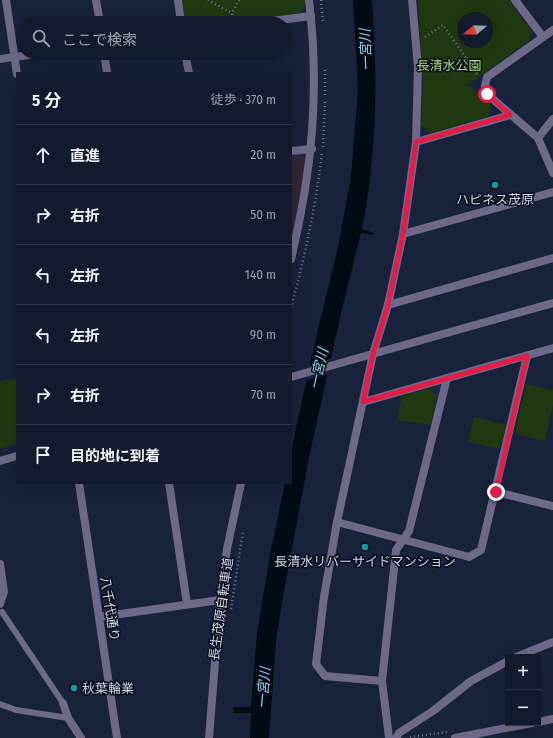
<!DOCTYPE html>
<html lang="ja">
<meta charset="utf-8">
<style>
body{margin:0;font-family:"Fira Sans Condensed","Noto Sans JP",sans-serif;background:#1c2334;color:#f1f3f6}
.controls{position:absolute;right:12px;bottom:12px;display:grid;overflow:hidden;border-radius:0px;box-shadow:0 4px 16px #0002}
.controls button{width:36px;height:36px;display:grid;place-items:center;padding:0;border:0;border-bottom:1px solid #323848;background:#131a2c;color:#f1f3f6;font:20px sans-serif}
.compass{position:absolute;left:457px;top:12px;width:36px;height:36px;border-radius:50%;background:#131a2c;box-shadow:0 4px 16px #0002;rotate:251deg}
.stop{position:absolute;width:12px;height:12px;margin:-9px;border:3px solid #e11d48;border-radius:50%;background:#fff}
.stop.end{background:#e11d48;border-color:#fff;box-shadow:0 1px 4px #0008}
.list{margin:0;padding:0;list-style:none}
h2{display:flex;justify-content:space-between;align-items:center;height:52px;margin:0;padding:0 16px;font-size:17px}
h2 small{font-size:13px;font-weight:400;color:#9da1a9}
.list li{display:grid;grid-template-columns:26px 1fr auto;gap:12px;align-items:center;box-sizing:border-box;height:60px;padding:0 16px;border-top:1px solid #323848}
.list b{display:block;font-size:15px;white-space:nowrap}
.list em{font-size:13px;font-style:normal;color:#9da1a9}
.icon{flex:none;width:22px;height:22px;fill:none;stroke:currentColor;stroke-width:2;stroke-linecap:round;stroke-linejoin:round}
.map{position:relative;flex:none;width:553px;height:738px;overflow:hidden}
.search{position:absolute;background:#131a2c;box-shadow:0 4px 16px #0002;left:16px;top:16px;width:276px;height:44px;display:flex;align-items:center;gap:10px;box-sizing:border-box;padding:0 14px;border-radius:22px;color:#9da1a9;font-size:15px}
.panel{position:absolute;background:#131a2c;box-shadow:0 4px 16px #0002;left:16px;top:72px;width:276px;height:412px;border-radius:0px}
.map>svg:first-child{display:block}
.commercial{fill:#302635}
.green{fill:#20380f;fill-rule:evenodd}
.water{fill:#020b11}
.pier{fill:#19223b}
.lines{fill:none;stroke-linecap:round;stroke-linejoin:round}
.path{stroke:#6f768c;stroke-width:2.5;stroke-dasharray:1 3;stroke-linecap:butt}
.service{stroke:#6e698a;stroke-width:6}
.minor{stroke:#6e698a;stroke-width:8}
.tertiary{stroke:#6e698a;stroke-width:8}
.route{stroke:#e11d48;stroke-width:5}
.culture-dot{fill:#0f9aa8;stroke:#080c17;stroke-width:1.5}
.labels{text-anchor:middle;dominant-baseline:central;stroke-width:3;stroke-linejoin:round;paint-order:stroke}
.park-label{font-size:13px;fill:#a3df7e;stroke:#080c17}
.poi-label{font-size:13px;fill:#d2d8ea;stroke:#080c17}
.street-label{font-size:13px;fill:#d2d8ea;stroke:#080c17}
.water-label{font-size:14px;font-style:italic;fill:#91d4f8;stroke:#080c17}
</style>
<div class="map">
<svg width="553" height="738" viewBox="0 0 553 738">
<rect width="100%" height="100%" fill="#19223b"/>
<polygon class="commercial" points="300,154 306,160 299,212 291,245 291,156"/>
<g class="green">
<polygon points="182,0 306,0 307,4 300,13 223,23 188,23 185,21"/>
<path d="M418,0H509L531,30L530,40L468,85L491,105L489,116L430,133L421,125L423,82ZM463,18H487V42H463Z"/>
<polygon points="17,378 17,444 0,449 0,381"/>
<polygon points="526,384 553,390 553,405 545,441 515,434"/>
<polygon points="428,388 438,396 430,425 397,420 402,396"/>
<polygon points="474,417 506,425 500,449 468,442"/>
</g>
<path class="water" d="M353,0H372C378,77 377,153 362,229L374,233L373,235L361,233L342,309L309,457L282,602L276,641L269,738H250L251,713H233V707H251L257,633L270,555L285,483H291V452L311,359L339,242L351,177L358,88Z"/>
<polygon class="pier" points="333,358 330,374 304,381 307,365"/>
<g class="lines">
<g class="path">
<polyline points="208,0 232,13"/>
<polyline points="321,0 323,23"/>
<polyline points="232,23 232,13 239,0"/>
<polyline points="425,37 443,25 478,75"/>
<polyline points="285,43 289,48"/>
<polyline points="325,95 325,68"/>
<polyline points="323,147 325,102"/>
<path d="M291,308C305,256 316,205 322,152"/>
<polyline points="231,609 243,531"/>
<polyline points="410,737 447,732"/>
</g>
<g class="service">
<polyline points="2,612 63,703"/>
<polyline points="0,704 16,710 68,718"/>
</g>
<g class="minor">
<polyline points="96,0 100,23"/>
<polyline points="178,0 181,23"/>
<polyline points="515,0 543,37"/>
<polyline points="255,23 311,16"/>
<polyline points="104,53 107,73"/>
<polyline points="185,53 189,73"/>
<polyline points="0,59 42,53"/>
<polyline points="538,138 487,94 485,86 487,77 553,30"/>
<polyline points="416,142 510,115"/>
<polyline points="291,151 312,149"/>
<polyline points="403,234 553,192"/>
<path d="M291,259C312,171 320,91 309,0"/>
<polyline points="388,305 553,258"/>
<polyline points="363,402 553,348"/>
<polyline points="169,483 187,604"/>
<polyline points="496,492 553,506"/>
<polyline points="337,522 469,557 481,550 527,356"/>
<polyline points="0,564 4,592 0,604"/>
<polyline points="99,617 220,600"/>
<polyline points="516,657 553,642"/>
<polyline points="382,681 325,676 316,664 324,597 337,522 373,354 388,305 403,234 416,142 418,67 412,0"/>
<polyline points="63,703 68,718 81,738"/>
<polyline points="209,738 220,600 227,549 241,483"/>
<polyline points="389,738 382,681 396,550 409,531 447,378"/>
<polyline points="396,738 399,733 433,711 471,681 508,661"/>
</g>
<g class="tertiary">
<polyline points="6,0 17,74"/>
<polyline points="553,119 538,138 553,173"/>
<polyline points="291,377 553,303"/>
<polyline points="0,461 17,456"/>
<polyline points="79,483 117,738"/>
<polyline points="538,722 553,719"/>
<polyline points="455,738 532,723"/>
</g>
</g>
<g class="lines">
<polyline class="route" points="487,94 510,115 416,142 403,234 388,305 373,354 363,402 527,356 496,492"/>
</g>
<g class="culture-dot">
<circle cx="495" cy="185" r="4"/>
<circle cx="365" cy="547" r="4"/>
<circle cx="74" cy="688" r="4"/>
</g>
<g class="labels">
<g class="park-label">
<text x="449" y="65">長清水公園</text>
</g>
<g class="poi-label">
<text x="495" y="199">ハピネス茂原</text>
<text x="365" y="561">長清水リバーサイドマンション</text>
<text x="82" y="688" text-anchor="start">秋葉輪業</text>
</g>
<g class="street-label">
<text transform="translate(110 609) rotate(81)">八千代通り</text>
<text transform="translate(221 609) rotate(-82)">長生茂原自転車道</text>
</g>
<g class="water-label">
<text transform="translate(366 50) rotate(-92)">一宮川</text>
<text transform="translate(319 369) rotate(-77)">一宮川</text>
<text transform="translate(264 688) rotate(-85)">一宮川</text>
</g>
</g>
</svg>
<div class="controls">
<button>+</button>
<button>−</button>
</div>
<svg class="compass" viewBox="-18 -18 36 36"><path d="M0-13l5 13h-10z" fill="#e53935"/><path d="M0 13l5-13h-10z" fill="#9da1a9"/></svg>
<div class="stop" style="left:487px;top:94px"></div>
<div class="stop end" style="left:496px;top:492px"></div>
<div class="search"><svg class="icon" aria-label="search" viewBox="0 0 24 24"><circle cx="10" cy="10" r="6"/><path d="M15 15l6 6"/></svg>ここで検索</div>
<section class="panel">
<h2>5 分<small>徒歩 · 370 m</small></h2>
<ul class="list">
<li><svg class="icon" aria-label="ahead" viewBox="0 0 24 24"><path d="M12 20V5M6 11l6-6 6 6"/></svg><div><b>直進</b></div><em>20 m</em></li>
<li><svg class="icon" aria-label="right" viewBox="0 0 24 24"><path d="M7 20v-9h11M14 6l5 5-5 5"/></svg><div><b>右折</b></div><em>50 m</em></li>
<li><svg class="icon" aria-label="left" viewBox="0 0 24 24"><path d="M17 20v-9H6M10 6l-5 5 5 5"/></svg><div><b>左折</b></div><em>140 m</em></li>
<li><svg class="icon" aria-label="left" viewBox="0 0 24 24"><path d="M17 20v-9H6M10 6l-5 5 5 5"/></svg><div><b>左折</b></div><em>90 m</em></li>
<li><svg class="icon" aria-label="right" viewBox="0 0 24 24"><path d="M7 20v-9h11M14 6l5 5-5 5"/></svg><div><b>右折</b></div><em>70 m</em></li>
<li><svg class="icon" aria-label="arrive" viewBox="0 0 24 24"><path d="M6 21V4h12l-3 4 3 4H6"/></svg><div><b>目的地に到着</b></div></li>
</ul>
</section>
</div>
